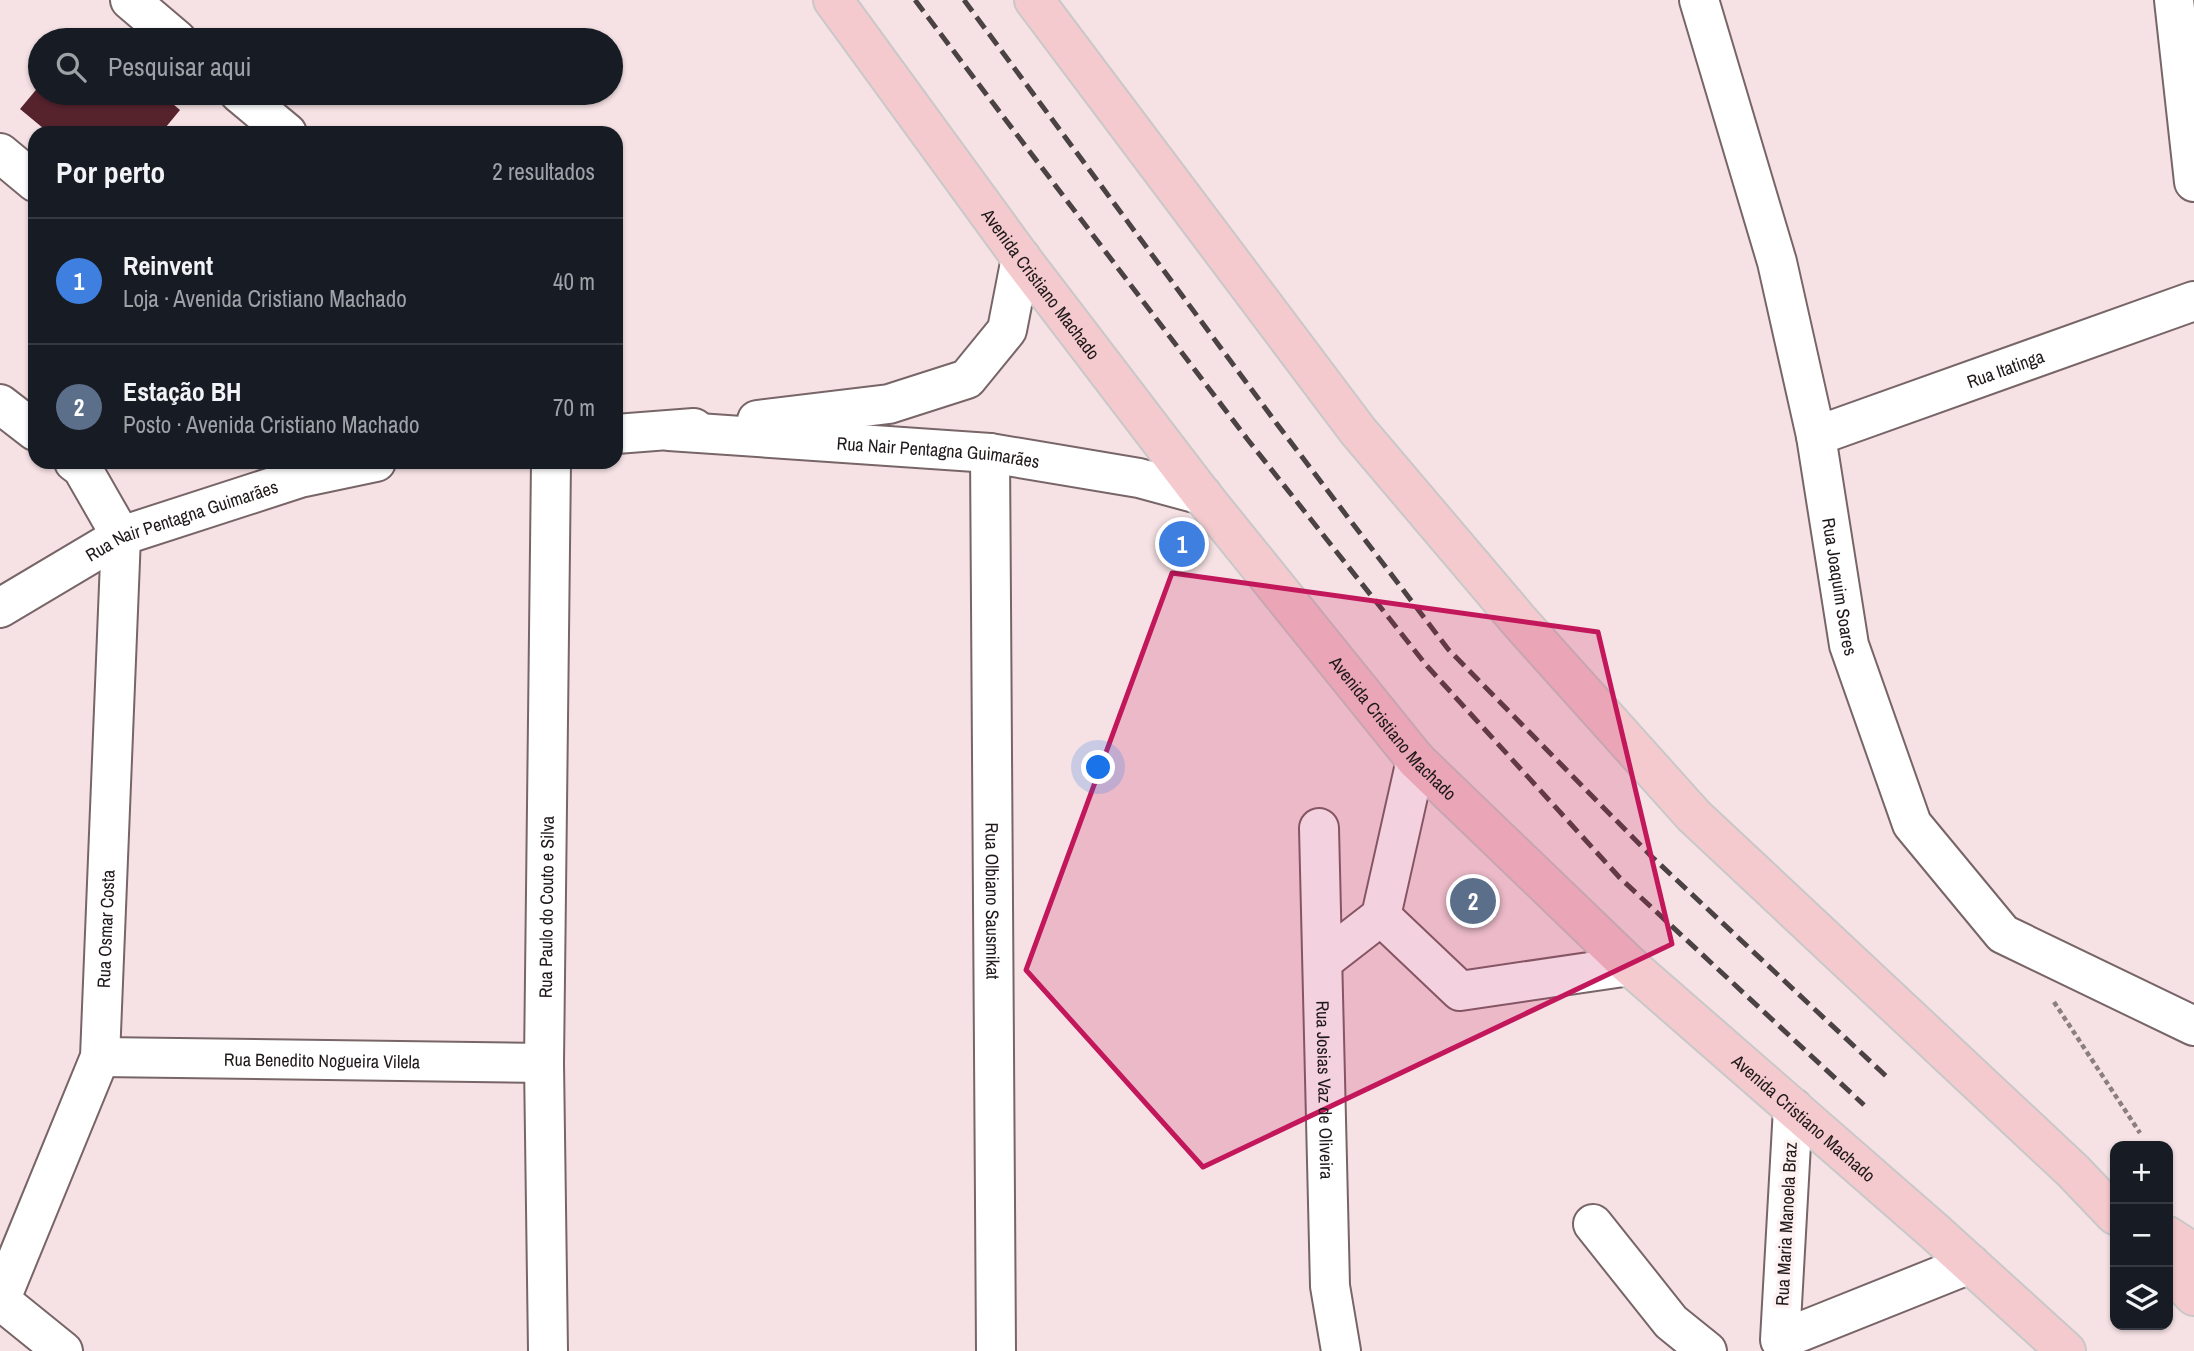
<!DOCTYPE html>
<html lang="pt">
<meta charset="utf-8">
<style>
body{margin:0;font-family:"Archivo Narrow",sans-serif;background:#20242c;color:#f1f3f6}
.controls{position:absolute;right:21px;bottom:21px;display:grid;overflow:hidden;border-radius:14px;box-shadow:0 2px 5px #0004}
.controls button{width:63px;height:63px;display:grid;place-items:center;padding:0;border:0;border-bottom:2px solid #363941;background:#171b24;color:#f1f3f6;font:35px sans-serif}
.you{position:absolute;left:1099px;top:768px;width:24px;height:24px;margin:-18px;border:5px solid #fff;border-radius:50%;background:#1a73e8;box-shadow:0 0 0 10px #1a73e833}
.badge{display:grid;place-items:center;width:46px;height:46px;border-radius:50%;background:#0b8043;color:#fff;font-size:23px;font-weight:700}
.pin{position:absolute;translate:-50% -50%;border:4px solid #fff;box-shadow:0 2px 7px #0006}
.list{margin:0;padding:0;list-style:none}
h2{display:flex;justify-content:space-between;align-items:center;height:91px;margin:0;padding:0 28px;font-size:30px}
h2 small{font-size:23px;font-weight:400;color:#9ea1a6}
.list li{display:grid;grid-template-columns:46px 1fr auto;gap:21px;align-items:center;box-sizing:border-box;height:126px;padding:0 28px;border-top:2px solid #363941}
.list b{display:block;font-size:26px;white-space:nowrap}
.list p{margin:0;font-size:23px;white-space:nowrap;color:#9ea1a6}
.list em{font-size:23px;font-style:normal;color:#9ea1a6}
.icon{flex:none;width:38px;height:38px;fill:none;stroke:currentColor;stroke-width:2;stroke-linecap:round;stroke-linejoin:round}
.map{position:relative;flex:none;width:2194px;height:1351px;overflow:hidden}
.search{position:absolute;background:#171b24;box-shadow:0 2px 5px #0004;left:28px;top:28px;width:595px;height:77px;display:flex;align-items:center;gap:18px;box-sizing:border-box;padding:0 24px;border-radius:38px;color:#9ea1a6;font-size:26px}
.panel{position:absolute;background:#171b24;box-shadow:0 2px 5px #0004;left:28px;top:126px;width:595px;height:343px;border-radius:21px}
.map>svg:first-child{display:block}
.building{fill:#56232d}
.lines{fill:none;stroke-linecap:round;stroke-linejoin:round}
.minor-casing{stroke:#776567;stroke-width:42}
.highway-casing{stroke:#c9c8c8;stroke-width:42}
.path{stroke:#8c7f80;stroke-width:4.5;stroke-dasharray:5 3.5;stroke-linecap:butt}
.minor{stroke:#fff;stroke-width:38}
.highway{stroke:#f4cacf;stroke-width:38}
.rail{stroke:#4b4243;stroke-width:5;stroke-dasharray:14 7;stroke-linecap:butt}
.marked{fill:#c2185b;fill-opacity:0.2;stroke:#c2185b;stroke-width:5;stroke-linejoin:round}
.labels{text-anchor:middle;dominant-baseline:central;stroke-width:7;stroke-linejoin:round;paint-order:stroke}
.street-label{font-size:18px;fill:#20191a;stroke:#fef1f2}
</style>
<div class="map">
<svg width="2194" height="1351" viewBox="0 0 2194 1351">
<rect width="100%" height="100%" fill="#f6e2e4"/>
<g class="building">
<polygon points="85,31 96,40 78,40"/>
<polygon points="40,85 40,93 160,93 180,110 161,133 49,133 20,109"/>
</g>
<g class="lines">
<g class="minor-casing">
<g id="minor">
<polyline points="130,0 177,40"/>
<path id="s1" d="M1699,0L1777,262L1816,436L1849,645L1912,824L2003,934L2194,1026"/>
<polyline points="2174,0 2194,182"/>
<polyline points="239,93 287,133"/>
<polyline points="0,153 35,182"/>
<polyline points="0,404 35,431"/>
<polyline points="757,420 889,404 967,379 1007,330 1021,258"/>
<path id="s2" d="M669,431L990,453L1139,478L1202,495"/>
<polyline points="616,434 694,428"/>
<path id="s3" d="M1816,436L2194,301"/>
<path id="s4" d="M990,453L996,1351"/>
<path id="s5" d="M0,608L121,536L300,478L376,462"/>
<path id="s6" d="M1319,828L1330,1286L1341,1351"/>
<polyline points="1381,916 1460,991 1630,966"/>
<polyline points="1323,961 1381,916 1416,760"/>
<path id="s7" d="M100,1057L544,1063"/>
<polyline points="1793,1108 1780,1340 1970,1264"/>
<polyline points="1593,1224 1671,1322 1707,1351"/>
<polyline points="0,1300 63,1351"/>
<path id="s8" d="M0,1301L100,1057L121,536L82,468L74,462"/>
<path id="s9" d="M548,1351L544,1063L551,462"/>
</g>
</g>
<g class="highway-casing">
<g id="highway">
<path id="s10" d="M833,0L1021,258L1202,495L1416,760L1630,966L1935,1232L2066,1351"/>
<polyline points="1034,0 1358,431 1520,622 1694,816 2073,1171 2115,1215"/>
<polyline points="2168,1236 2194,1253"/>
<polyline points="2168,1269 2194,1296"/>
</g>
</g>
<polyline class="path" points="2054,1002 2140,1133"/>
<use href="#minor" class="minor"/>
<use href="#highway" class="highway"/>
<g class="rail">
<polyline points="915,0 1248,440 1427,666 1620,878 1864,1105"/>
<polyline points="964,0 1277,424 1448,649 1651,856 1887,1077"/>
</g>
</g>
<path class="marked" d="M1172,573L1598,632L1672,944L1203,1167L1026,970Z"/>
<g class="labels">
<g class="street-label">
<text stroke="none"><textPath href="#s10" startOffset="352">Avenida Cristiano Machado</textPath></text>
<text stroke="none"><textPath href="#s3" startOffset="201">Rua Itatinga</textPath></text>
<text stroke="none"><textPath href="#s2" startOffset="270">Rua Nair Pentagna Guimarães</textPath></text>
<text stroke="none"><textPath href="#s5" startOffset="203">Rua Nair Pentagna Guimarães</textPath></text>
<text stroke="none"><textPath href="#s1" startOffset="604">Rua Joaquim Soares</textPath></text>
<text stroke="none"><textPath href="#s10" startOffset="919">Avenida Cristiano Machado</textPath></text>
<text stroke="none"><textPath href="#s4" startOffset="448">Rua Olbiano Sausmikat</textPath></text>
<text stroke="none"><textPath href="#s9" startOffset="444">Rua Paulo do Couto e Silva</textPath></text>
<text stroke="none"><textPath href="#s8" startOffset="392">Rua Osmar Costa</textPath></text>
<text stroke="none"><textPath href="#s7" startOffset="222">Rua Benedito Nogueira Vilela</textPath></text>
<text stroke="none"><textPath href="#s6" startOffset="262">Rua Josias Vaz de Oliveira</textPath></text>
<text stroke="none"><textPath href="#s10" startOffset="1486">Avenida Cristiano Machado</textPath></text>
<text transform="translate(1786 1224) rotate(-87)">Rua Maria Manoela Braz</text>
</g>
</g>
</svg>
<div class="controls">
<button>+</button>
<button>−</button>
<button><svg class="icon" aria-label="layers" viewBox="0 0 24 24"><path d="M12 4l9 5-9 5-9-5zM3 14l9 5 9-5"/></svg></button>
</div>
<div class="you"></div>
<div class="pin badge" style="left:1182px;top:544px;background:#3f7fe0">1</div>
<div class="pin badge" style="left:1473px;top:901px;background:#5c6f8a">2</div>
<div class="search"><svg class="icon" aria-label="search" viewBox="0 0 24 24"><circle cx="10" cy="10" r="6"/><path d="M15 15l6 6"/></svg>Pesquisar aqui</div>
<section class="panel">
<h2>Por perto<small>2 resultados</small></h2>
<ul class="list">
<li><span class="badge" style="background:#3f7fe0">1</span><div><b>Reinvent</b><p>Loja · Avenida Cristiano Machado</p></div><em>40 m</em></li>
<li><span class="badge" style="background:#5c6f8a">2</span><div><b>Estação BH</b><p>Posto · Avenida Cristiano Machado</p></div><em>70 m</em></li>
</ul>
</section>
</div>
